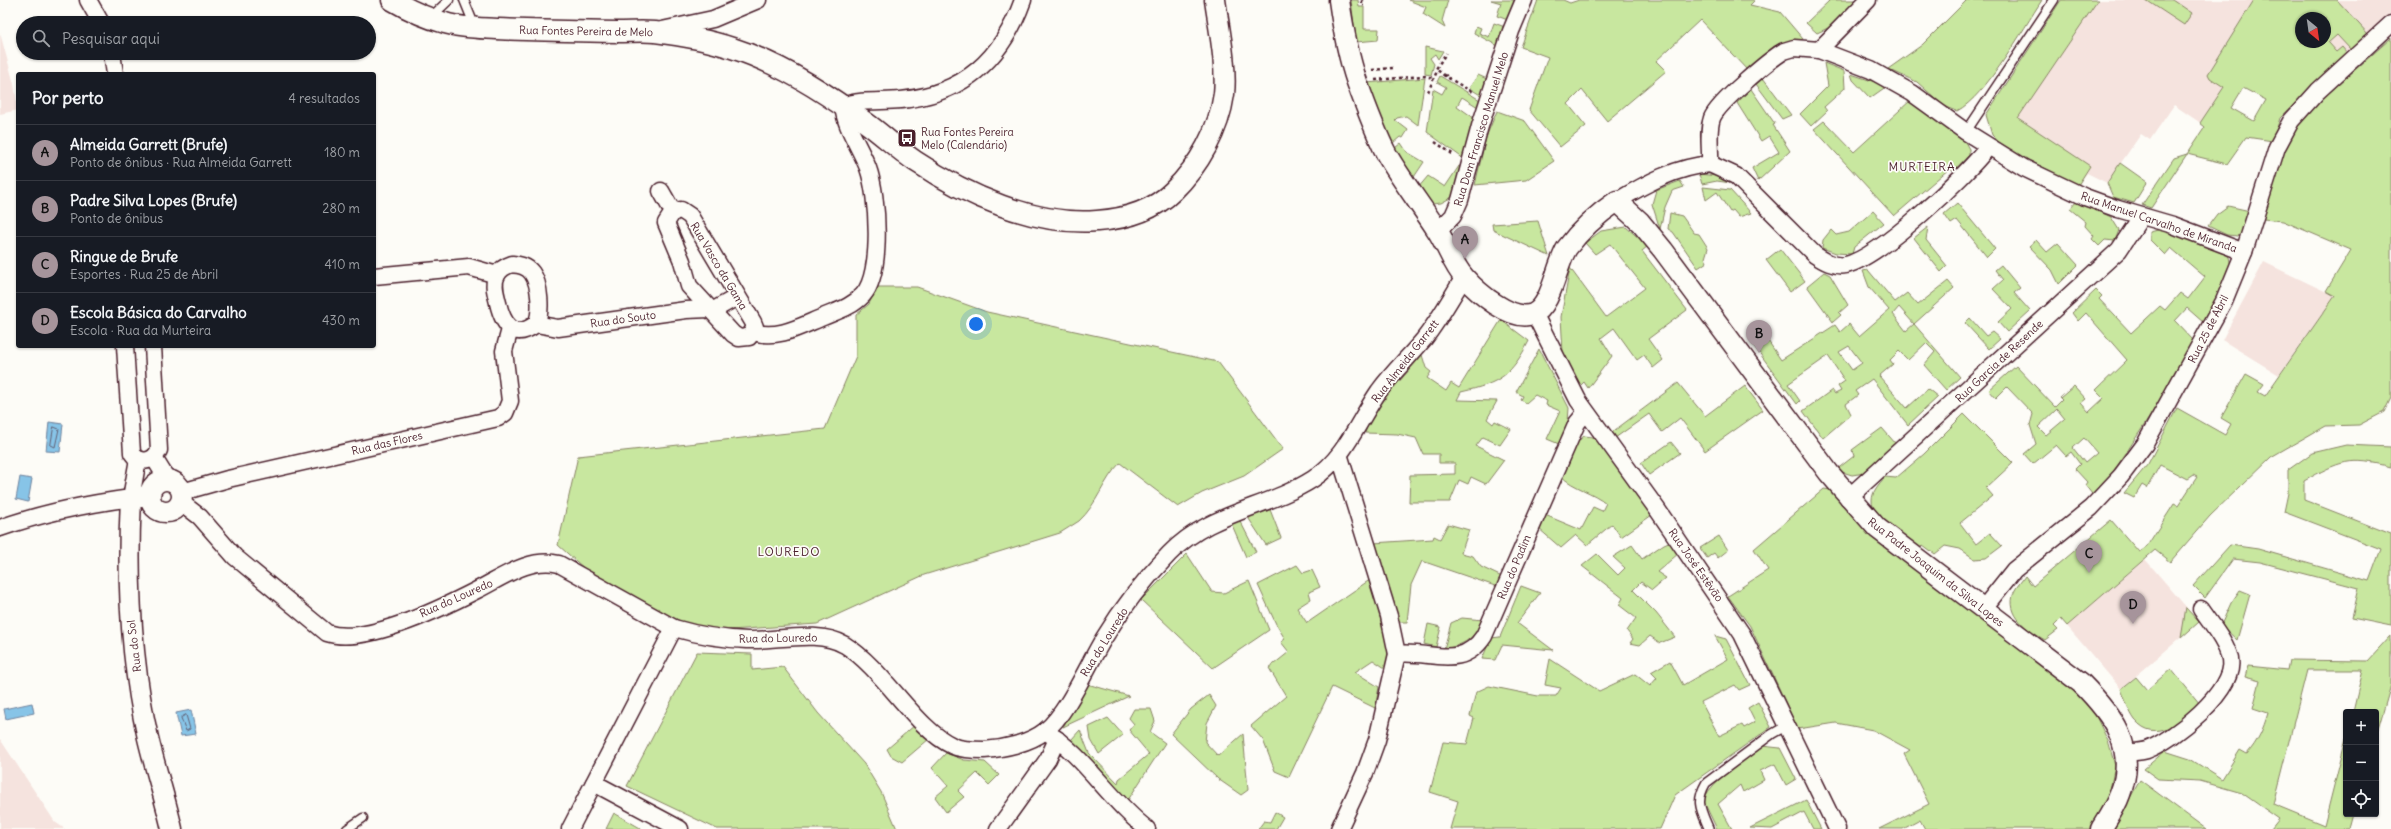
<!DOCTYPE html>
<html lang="pt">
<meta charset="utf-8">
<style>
body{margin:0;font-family:Delius,sans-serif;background:#20242c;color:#f1f3f6}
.controls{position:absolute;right:12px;bottom:12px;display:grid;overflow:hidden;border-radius:4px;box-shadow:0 1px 3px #0004}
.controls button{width:36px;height:36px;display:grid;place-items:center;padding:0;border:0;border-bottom:1px solid #363941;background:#171b24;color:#f1f3f6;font:20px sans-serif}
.compass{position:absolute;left:2295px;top:12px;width:36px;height:36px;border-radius:50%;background:#171b24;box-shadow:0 1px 3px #0004;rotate:151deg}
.you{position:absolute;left:976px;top:324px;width:14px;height:14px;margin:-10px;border:3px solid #fff;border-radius:50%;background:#1a73e8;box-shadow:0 0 0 6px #1a73e833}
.badge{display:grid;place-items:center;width:26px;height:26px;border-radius:50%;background:#a6949b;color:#111;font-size:13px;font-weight:700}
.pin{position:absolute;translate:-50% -33px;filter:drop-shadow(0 1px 2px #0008)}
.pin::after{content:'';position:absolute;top:21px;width:14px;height:12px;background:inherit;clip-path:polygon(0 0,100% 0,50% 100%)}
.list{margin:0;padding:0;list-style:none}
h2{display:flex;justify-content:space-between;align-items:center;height:52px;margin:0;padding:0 16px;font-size:17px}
h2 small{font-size:13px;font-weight:400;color:#9ea1a6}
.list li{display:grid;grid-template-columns:26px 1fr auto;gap:12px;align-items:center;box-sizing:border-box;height:56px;padding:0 16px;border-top:1px solid #363941}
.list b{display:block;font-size:15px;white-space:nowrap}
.list p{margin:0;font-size:13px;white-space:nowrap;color:#9ea1a6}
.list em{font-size:13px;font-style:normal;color:#9ea1a6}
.icon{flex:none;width:22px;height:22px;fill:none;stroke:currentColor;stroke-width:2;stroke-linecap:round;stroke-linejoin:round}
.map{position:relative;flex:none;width:2391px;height:829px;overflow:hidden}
.search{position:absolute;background:#171b24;box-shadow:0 1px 3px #0004;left:16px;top:16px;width:360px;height:44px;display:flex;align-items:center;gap:10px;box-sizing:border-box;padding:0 14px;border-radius:22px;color:#9ea1a6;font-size:15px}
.panel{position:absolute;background:#171b24;box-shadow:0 1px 3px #0004;left:16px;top:72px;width:360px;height:276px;border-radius:4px}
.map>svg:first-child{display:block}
.built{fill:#f5e3de}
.green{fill:#c8e79f;stroke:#898365;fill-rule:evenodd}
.water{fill:#87c4e7;stroke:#6f829c}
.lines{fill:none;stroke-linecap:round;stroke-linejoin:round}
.shore{stroke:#626176;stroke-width:1}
.service-casing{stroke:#4a1f2b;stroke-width:11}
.minor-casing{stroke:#4a1f2b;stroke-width:19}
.tertiary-casing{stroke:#4a1f2b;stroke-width:23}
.path{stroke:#4a1f2b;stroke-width:2.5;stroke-dasharray:3 3;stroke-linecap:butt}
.service{stroke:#fdfcf7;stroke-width:8}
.minor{stroke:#fdfcf7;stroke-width:16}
.tertiary{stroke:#fdfcf7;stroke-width:20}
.labels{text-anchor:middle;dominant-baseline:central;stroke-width:3.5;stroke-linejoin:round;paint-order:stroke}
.street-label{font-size:11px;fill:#4a1f2b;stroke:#fdfcf7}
.poi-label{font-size:11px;fill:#4a1f2b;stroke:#fdfcf7;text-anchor:start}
.neighbourhood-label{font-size:12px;letter-spacing:1px;fill:#4a1f2b;stroke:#fdfcf7}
</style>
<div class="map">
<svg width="2391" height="829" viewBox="0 0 2391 829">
<rect width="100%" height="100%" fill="#fdfcf7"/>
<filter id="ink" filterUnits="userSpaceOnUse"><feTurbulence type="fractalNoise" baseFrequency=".025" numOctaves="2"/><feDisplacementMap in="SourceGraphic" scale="8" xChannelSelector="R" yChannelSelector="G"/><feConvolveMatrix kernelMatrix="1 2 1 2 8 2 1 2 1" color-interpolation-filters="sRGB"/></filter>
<g filter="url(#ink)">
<g class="built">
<polygon points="2061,0 2290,0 2205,126 2174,105 2150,140 2141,134 2107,183 2087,173 2078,185 1992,135 1986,115"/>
<polygon points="2300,0 2391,0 2391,16 2331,66 2325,42 2325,18"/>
<polygon points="0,33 14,84 18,110 0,114"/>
<polygon points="2264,262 2335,296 2279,375 2222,340"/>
<polygon points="2145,559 2199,622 2121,689 2067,626"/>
<polygon points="0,739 55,822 65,829 0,829"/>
</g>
<g class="green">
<polygon points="1351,0 1358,0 1359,7 1364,7 1364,29 1379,29 1378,40 1356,42"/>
<polygon points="1408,0 1448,0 1442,21 1445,28 1423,14 1426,7"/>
<polygon points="1491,0 1516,0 1508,20 1497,16 1501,3"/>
<polygon points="1538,0 1563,0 1570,3 1579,0 1755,0 1750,5 1780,12 1803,39 1774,46 1748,71 1700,20 1656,61 1666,71 1607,121 1582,90 1568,104 1586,126 1560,147 1529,110 1548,57 1521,47"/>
<polygon points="1830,0 1857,0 1835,25 1817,33 1806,23"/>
<path d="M1967,0H2042C2023,29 1986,96 1957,111L1944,106L1917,82L1888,69L1922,45Z"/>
<polygon points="2061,0 2098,0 2018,118 2090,166 2078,185 2005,148 1992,135 1986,115"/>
<polygon points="2146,0 2173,0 2192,13 2184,25"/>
<path d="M2254,0H2337L2369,35L2351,50L2337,35L2328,43L2336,52L2342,47L2347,53L2280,118L2273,141L2246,137L2227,164L2187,154L2151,208L2142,205L2174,158L2187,154L2205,127L2200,123L2224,87L2210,78L2208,74ZM2301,18H2325V42H2301ZM2243,88L2266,100L2254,121L2231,108Z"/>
<polygon points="1494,23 1505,27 1498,46 1474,33 1476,26 1481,28 1479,33 1489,37"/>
<path d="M2391,38V398L2384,412L2359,425L2325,426L2271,457L2210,516L2170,562L2155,550L2067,626L2061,619L2054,626L2058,630L2045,640C2029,631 2005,616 2014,592C2016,587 2022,581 2025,576L2033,586L2111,520L2139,552L2147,546L2174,504L2178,506L2197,477L2193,475L2187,479L2160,465L2147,488L2142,485L2134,498L2124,493L2148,464L2177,408L2225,435L2231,424L2221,418L2246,374L2264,384L2258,392L2265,396L2335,296L2326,291L2351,250L2283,221L2263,219L2279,158L2303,116Z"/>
<polygon points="1425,47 1443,51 1438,59 1435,54 1430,58 1434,64 1431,75 1425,74"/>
<polygon points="1824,63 1844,71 1845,88 1824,107 1827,111 1811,126 1800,114 1828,86"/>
<polygon points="1851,74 1887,86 1870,98 1853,80"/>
<polygon points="1478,75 1487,79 1482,96 1469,88"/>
<polygon points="1440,76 1480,100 1478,107 1462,97 1457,106 1474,118 1464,159 1427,132 1433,89 1442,94 1446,87 1437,82"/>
<polygon points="1425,78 1418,125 1406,116 1397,118 1395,120 1408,130 1403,138 1400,137 1393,143 1395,148 1401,143 1407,152 1424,162 1414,177 1411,178 1393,149 1366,83"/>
<polygon points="1763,78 1791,115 1782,119 1756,84"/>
<polygon points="1751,89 1775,124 1773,125 1790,151 1758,181 1752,168 1779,152 1769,136 1761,141 1737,103"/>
<polygon points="1911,100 1964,140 1969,149 1969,155 1954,171 1949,169 1894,216 1814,129 1824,121 1854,152"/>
<polygon points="1497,111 1525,121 1554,161 1526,180 1475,185 1486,137"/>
<polygon points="2120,163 2147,182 2134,203 2113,197 2107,183"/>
<polygon points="1459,166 1462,167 1454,196 1441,203 1432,204 1426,200 1418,188 1428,176 1445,187"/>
<polygon points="1699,174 1717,176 1731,183 1717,181 1702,184"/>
<polygon points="1680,181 1684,187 1672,191 1665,207 1660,229 1652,204 1656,190"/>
<polygon points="1703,187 1730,190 1751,213 1739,217 1733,210 1730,212 1717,192 1706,200"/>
<polygon points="2077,201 2111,217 2119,230 2115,241 2105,240 2099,246 2092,239 2094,236 2085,226 2086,222 2070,209"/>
<polygon points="1957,203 1995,249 1987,257 1957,220 1951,224 1944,214"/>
<polygon points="2228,206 2250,211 2243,232 2238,236 2227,235 2208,226 2217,214"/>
<polygon points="1873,211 1884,223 1854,247 1852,254 1836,253 1822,248 1823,240 1831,230 1836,235 1849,232"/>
<polygon points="1670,213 1682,216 1694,233 1699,234 1708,248 1705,258 1707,262 1698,268 1673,232 1668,229"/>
<polygon points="1538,221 1549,256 1493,230 1492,224"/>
<polygon points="1626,227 1648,246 1642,251 1687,310 1648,339 1663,360 1653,368 1644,355 1637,360 1614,328 1601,338 1612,356 1588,388 1584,382 1579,387 1563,353 1561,317 1570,268 1606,317 1645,288 1610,244 1595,254 1585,243 1601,231"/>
<polygon points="1928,227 1926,240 1947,266 1941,272 1914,238"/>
<path d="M2162,229L2221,250L2229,257L2231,266L2204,323L2187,308L2175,321L2194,341C2176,374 2158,405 2137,436C2124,456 2111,478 2092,494L2085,485L2087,482L2075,469L2080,464L2071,452L2066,456L2056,445L2033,464L2024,454L2036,444L2030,425L2033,414L2007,387L1996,398L1989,390L2016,366L2055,407L2062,400L2060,398L2074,386L2086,399L2081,403L2089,412L2104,398L2096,390L2127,360L2086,313L2078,321L2072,313L2096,290L2102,296L2099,299L2131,333L2160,306L2165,310L2180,293L2188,299L2205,277L2171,248L2165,255L2150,240V232ZM2057,409L2065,419L2046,435L2038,427ZM2084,438L2097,453L2085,463L2073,448Z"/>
<polygon points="2036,240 2047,252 2058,243 2078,265 2059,284 2052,270 2029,246"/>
<polygon points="1780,249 1805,281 1790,292 1766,260"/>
<polygon points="2001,265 2020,288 2014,293 2030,311 2007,332 1998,322 2012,309 1993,289 2003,280 1995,270"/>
<path d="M1868,270L1895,302L1907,293L1918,305L1948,281L1954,288L1914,324L1960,377L1946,390L1924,365L1935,352L1926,343L1908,360L1899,351L1890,360L1893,364L1879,376L1907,408L1928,389L1938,397L1908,425L1872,379L1855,391L1858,395L1846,404L1851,414L1823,438L1803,411L1832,390L1835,394L1841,391L1838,386L1845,381L1828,356L1788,384L1800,401L1797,404L1752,343L1764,335L1781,360L1835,325L1840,332L1849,324L1859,336L1889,310L1869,287L1863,271ZM1899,307L1914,324L1906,331L1893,314ZM1849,346L1862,363L1852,370L1839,352Z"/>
<polygon points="1824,272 1830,275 1848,305 1839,313 1841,315 1833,322 1807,286"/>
<path d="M877,287H917L987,312L1218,362L1283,449L1244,476L1202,493L1178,507L1120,463C1103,480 1097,505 1079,521C1073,525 1066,529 1060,533L924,575L817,624L701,632L654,611L586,570L558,545L578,456L825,429L856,356V315L869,304Z"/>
<polygon points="1970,318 1986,336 1992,332 2000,339 1989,349 1965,323"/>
<path d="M1501,320L1529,341C1511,376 1500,383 1461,392L1457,400L1497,401L1487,419L1493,424L1495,421L1511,429L1500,445L1483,437L1476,446L1504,460L1486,484L1471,477L1468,484L1459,480L1450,502H1409L1410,475L1455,474V463H1439V454H1423L1416,438L1397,434L1365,433L1371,416L1385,398L1422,355L1426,368L1431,372L1427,378L1446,391L1451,383L1459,388Z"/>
<polygon points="1539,349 1569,408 1568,422 1559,444 1547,439 1560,411 1546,405 1547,401 1535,395 1526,403 1521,400 1523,396 1516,392"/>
<polygon points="1678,383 1705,416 1745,386 1763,410 1705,451 1680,418 1662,432 1649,414 1615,438 1611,433"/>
<path d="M1964,414L2013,463L1986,488L1993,496L1960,523L1976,544L1990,533L2002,546L1986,558L1975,559L1960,549L1945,546L1935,554L1923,545L1920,548C1909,539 1871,515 1872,501C1872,491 1879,484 1885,477L1896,478L1924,454Z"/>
<polygon points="1882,428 1896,444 1865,473 1852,475 1836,470 1854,456 1852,450"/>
<path d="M1584,436L1593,437L1603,446L1652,515L1621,537L1612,524L1587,545L1576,535L1561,548L1538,528L1545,515L1581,530L1593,507L1602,511L1606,503C1593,492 1573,488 1561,476L1577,442Z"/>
<polygon points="1671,442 1680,453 1649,475 1641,463"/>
<path d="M2346,445L2391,447V467C2350,456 2340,461 2304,481V500L2391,534V626L2352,618L2359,588L2260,562L2233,559L2205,598L2193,586L2230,545L2258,549L2369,581L2381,549L2284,512L2288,493V470L2312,453Z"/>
<polygon points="1824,489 1831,490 1868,534 2070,688 2092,708 2108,741 2115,766 2109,794 2090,829 1925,829 1920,820 1903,829 1879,829 1929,804 1904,754 1910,750 1873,730 1836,723 1798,729 1750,626 1728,596 1768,570 1754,549"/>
<polygon points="1269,507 1281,538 1266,545 1249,519 1252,512"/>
<polygon points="1238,517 1256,552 1246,557 1232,525 1231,519"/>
<polygon points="1448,524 1469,530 1461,553 1473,556 1481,567 1502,577 1498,587 1422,561 1411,585 1407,622 1398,622 1373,543 1433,539 1434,536 1440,539"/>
<polygon points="1719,536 1728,550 1718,558 1714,553 1707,558 1700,548"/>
<polygon points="1671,541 1679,553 1657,572 1666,578 1652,590 1641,582 1633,590 1656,613 1675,637 1660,643 1650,636 1640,645 1630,643 1633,639 1627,631 1636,618 1619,605 1623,598 1582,566 1597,554 1618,575 1625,568 1613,557 1632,545 1642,559 1664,544"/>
<polygon points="1187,554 1212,592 1224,593 1249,581 1269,630 1213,668 1141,600"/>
<polygon points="1297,565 1303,573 1312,570 1320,587 1309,592 1311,599 1297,608 1307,623 1371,579 1389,655 1385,668 1373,660 1355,672 1379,687 1375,708 1332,687 1289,777 1275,771 1263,740 1251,726 1286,696 1269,668 1289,652 1281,642 1285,639 1276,624 1258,585"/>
<polygon points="1521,586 1540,593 1517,623 1553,650 1502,645 1495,660 1482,659 1491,638 1500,637"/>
<polygon points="2240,590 2250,594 2237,640 2221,625 2231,603"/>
<polygon points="2186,608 2199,622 2181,638"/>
<path d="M1462,618L1483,620C1472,640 1466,644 1444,649L1451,623Z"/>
<polygon points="1428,624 1441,627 1436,647 1424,644"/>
<polygon points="1715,636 1726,639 1750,685 1739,690 1735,685 1701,702 1719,736 1742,725 1744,728 1755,722 1748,708 1758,702 1771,727 1675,795 1660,829 1450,829 1458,801 1430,792 1443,742 1467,744 1474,718 1470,716 1476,692 1489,686 1538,696 1556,696 1561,688 1545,685 1550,659 1599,691 1635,674 1650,686 1657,678 1651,672 1670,661 1683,685 1728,659"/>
<path d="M2391,636V685L2376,736V712H2353L2363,670H2307L2273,804L2324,825L2346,738V814H2353L2349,829H2271L2279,819L2242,793L2200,781L2158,779L2144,769L2165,751L2190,759L2222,779L2240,750L2247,754C2258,741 2263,730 2268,713L2253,708L2260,681L2245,677L2248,666L2287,670L2289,660L2368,661Z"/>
<polygon points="697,652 752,654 752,670 783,667 818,713 864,764 881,792 897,829 717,829 627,786"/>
<path d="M2171,669L2200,704C2182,720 2156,745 2135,720C2129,712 2125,699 2121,689L2136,677L2147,690Z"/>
<polygon points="1087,684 1129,696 1063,727"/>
<polygon points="1209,695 1216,706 1207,723 1205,742 1218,756 1243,734 1248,790 1241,795 1218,779 1171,734 1191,709"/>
<polygon points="1134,709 1151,709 1155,721 1150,732 1165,743 1128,800 1124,803 1071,740 1080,730 1089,753 1118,783 1119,779 1149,754 1129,730 1134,724 1129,718"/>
<polygon points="1108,718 1123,735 1099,754 1091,740 1089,727"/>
<polygon points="915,725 929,739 902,762 891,756 887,749"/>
<path d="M1762,746L1780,748L1796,779L1786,785L1775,764L1760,771L1764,780L1743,792L1740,785L1718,804L1732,829H1717L1703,800C1716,775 1742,764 1762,746Z"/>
<polygon points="946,753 964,760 985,762 999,775 989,785 977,773 958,791 964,797 946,812 935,797 948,786 932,768"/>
<polygon points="2140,780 2206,829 2113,829"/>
<polygon points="1806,800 1821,829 1813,829 1804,812 1772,829 1750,828"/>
<polygon points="1275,812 1283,817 1276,829 1258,829 1264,821 1270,822"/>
<polygon points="614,813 642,829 606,829"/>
</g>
<g class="water">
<polygon points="49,422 63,424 60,452 46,451"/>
<polygon points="20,477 32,479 28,502 16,499"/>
<polygon points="32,703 34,713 6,719 4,709"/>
<polygon points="191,710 196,734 181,736 176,713"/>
</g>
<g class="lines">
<g class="shore">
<polygon points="54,427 59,429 55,447 51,445"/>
<polygon points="186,715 190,729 186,731 181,718"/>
</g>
<g class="service-casing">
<g id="service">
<polyline points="464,0 475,27"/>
<polyline points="430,18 449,0"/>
<polyline points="1966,132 2054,0"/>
<polyline points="347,829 363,818"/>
<path d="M1709,829C1701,810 1695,802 1706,783L1772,734L1786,726"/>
</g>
</g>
<g class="minor-casing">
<g id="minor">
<polyline points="88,0 101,23"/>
<polyline points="662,30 713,19 758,0"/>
<polyline points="1819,50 1868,0"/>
<polyline points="112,53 115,74"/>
<path d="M1710,164L1736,176L1815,255C1824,261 1834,267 1846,265C1880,257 1966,176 1988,147"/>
<polyline points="661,191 673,212"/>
<path d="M1617,201C1647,183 1676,167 1710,164C1711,150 1707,132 1712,118C1718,103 1769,60 1784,51L1794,48L1819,50L1871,70L1912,93L1966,132L2024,168L2085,197L2118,209L2173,225L2244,252"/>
<polygon points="681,210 690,216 753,322 755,327 749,337 739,338 733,334 689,286 682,261 666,223 673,212"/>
<polyline points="1438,231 1453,216 1460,200 1480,126 1511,31 1524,0"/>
<path d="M512,264C520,265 527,266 532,273C540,284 542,313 536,324C513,341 503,324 498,303C496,294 492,284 497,275C500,269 506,266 512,264Z"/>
<polyline points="374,276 469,267 497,275"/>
<polyline points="712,311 737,297"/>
<polyline points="1534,313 1578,400 1657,509 1742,634 1837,829"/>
<polyline points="536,324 558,328 686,310 710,309"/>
<path d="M753,332C778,340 801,326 823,317C837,311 852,307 863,295C883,273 878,195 868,168C860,147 845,127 843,106C861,99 881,102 901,100C964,94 1002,59 1023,0"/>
<path d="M125,346L132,453C139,464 153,463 159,450L153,346"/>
<polyline points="154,458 167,479"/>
<polyline points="182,492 228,479 498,418 505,413 510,401 504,351 510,329"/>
<polyline points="1848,498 2119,250 2141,217"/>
<path d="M182,503L200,517L235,557L327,633C364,646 442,608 477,590C503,577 529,557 559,564L674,628C698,635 722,639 747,640C778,641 818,629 845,645C885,670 915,729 953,746C962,750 975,750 984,750C1003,749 1030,743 1045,731C1068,713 1088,664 1104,638C1122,608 1145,579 1169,554C1209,512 1266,509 1313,479C1346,457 1357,423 1379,391C1392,373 1409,357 1424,339C1439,320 1451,298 1464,277"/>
<path d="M0,528C42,513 87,504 131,498L138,459"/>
<polyline points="1983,609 2014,570 2091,508 2121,476 2145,444 2224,301 2244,252 2277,147 2291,121 2318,91 2391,24"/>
<path d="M1397,654C1431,650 1461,671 1484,636L1577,423L1586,412"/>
<path d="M1045,731C1085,756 1109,800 1147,829"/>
<path d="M2125,753C2132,752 2140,752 2147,750C2173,740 2236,691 2230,659C2226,641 2211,624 2201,609"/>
<polyline points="594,783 680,829"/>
<polyline points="570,829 674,628"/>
<polyline points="998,829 1048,759 1057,739"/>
<polyline points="1339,829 1365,773 1377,740 1397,654 1389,616 1340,457"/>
</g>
</g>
<g class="tertiary-casing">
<g id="tertiary">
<path d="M392,0C409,10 426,18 445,23C461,28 480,28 497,29C537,31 578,31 618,32C630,32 643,31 655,32C680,35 708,40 732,48C782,64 828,94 869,125C885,137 899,150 915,161C966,195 1034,226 1097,221C1125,219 1153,211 1173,191C1199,166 1219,130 1224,94C1227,67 1219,28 1215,0"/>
<path d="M1339,0C1343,28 1348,56 1357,82C1366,107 1375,132 1387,155C1402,181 1421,205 1437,230C1447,245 1453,265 1464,277C1478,293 1512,322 1533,314C1552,306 1556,265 1567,248C1581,229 1598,214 1617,201L1640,222L1663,250L1829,473L1877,528L2081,683C2112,714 2138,748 2120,794C2116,806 2108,818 2101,829"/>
<circle cx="166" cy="496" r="16"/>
<path d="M150,496L131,498C127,578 130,659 148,738C155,768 165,798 172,829"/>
</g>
</g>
<g class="path">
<polyline points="1362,0 1362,5 1364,5"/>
<polyline points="1372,70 1393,68"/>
<polyline points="1447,75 1445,76 1474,93"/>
<polyline points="1445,76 1436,69 1446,53"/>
<polyline points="1375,80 1424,76 1434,78"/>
<polyline points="1428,92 1437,71"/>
<polyline points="1435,142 1454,155"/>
</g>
<use href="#service" class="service"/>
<use href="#minor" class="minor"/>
<use href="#tertiary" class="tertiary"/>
</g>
</g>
<defs>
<g id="bus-square" transform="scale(1)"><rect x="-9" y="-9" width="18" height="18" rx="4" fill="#4a1f2b" stroke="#fdfcf7"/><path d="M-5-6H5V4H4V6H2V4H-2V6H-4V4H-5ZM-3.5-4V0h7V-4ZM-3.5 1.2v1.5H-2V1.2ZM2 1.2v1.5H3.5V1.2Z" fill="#fff"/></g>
</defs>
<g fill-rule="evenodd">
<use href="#bus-square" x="907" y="138"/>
</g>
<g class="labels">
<g class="street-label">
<text transform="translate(586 31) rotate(1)">Rua Fontes Pereira de Melo</text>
<text transform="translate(1481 129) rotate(-73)">Rua Dom Francisco Manuel Melo</text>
<text transform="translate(2159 222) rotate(19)">Rua Manuel Carvalho de Miranda</text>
<text transform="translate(719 266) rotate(59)">Rua Vasco da Gama</text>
<text transform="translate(623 319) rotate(-8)">Rua do Souto</text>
<text transform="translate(2208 329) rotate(-63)">Rua 25 de Abril</text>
<text transform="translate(1405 361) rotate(-52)">Rua Almeida Garrett</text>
<text transform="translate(1999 361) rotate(-43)">Rua Garcia de Resende</text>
<text transform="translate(387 443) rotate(-13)">Rua das Flores</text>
<text transform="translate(1696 565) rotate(55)">Rua José Estêvão</text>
<text transform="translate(1514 567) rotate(-67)">Rua do Padim</text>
<text transform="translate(1936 572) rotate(38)">Rua Padre Joaquim da Silva Lopes</text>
<text transform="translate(456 598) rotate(-24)">Rua do Louredo</text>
<text transform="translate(778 638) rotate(-1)">Rua do Louredo</text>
<text transform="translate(1104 642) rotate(-58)">Rua do Louredo</text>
<text transform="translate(134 646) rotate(-97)">Rua do Sol</text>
</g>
<g class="poi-label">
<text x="921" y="132">Rua Fontes Pereira<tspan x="921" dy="13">Melo (Calendário)</tspan></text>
</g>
<g class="neighbourhood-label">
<text x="1922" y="166">MURTEIRA</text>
<text x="789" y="551">LOUREDO</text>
</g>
</g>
</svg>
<div class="controls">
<button>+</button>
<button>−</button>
<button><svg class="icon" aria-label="locate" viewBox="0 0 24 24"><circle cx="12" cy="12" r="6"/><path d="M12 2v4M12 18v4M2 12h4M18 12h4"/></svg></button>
</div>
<svg class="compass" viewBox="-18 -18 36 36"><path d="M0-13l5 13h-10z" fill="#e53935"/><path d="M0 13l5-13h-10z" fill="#9ea1a6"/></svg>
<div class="you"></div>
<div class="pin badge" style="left:1465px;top:259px">A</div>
<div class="pin badge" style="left:1759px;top:353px">B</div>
<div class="pin badge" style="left:2089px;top:573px">C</div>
<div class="pin badge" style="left:2133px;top:624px">D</div>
<div class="search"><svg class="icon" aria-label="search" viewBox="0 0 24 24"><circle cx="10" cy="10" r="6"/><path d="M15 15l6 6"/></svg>Pesquisar aqui</div>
<section class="panel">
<h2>Por perto<small>4 resultados</small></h2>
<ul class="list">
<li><span class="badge">A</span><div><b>Almeida Garrett (Brufe)</b><p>Ponto de ônibus · Rua Almeida Garrett</p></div><em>180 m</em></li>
<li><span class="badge">B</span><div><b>Padre Silva Lopes (Brufe)</b><p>Ponto de ônibus</p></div><em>280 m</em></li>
<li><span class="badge">C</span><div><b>Ringue de Brufe</b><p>Esportes · Rua 25 de Abril</p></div><em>410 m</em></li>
<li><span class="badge">D</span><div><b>Escola Básica do Carvalho</b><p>Escola · Rua da Murteira</p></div><em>430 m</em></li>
</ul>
</section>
</div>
